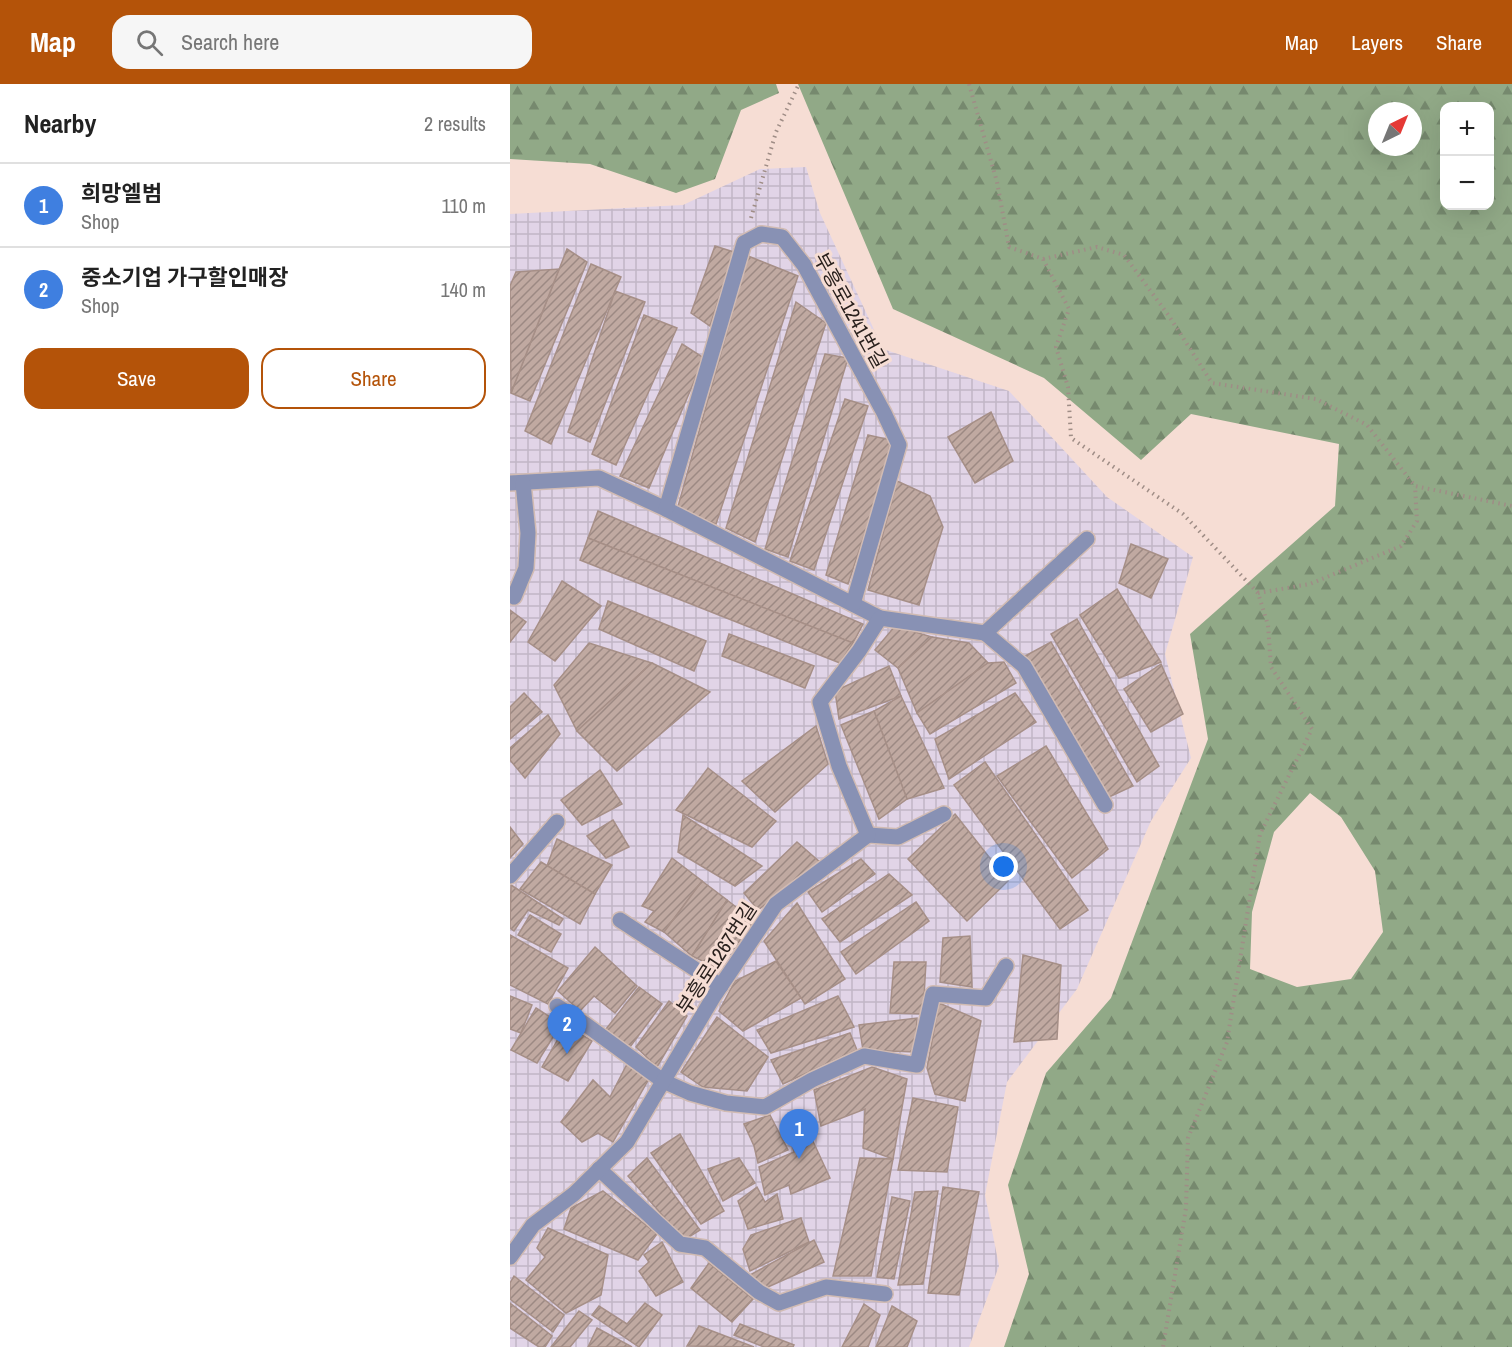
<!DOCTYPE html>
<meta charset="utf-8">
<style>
body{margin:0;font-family:"Archivo Narrow","Noto Sans KR",sans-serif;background:#f6f6f6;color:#222}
.controls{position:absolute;right:18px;top:18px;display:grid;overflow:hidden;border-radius:12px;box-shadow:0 6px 24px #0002}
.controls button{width:54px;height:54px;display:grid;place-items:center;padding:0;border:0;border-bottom:2px solid #e0e0e0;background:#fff;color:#222;font:30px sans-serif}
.compass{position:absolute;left:858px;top:18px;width:54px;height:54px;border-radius:50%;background:#fff;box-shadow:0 6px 24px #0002;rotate:43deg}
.you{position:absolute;left:494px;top:783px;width:21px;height:21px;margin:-15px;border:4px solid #fff;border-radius:50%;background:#1a73e8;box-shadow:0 0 0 9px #1a73e833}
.badge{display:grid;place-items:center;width:39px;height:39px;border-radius:50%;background:#b45309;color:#fff;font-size:20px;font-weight:700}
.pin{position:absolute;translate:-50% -50px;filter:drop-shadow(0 2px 3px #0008)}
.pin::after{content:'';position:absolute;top:32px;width:21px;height:18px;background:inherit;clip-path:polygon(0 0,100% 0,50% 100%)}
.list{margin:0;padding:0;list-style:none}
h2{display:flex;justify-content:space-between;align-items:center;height:78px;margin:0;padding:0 24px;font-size:26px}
h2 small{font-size:20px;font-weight:400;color:#767676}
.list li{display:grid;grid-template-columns:39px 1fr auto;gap:18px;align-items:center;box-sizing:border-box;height:84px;padding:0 24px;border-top:2px solid #e0e0e0}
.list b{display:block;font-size:22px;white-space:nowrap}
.list p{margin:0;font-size:20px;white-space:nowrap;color:#767676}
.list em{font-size:20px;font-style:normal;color:#767676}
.actions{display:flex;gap:12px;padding:18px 24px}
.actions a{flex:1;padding:14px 0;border:2px solid #b45309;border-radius:18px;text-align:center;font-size:21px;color:#b45309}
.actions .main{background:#b45309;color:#fff}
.icon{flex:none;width:33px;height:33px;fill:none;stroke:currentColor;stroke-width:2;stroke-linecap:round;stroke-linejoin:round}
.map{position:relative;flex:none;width:1002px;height:1263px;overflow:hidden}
header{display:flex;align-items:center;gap:36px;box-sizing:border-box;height:84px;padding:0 30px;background:#b45309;color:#fff}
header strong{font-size:28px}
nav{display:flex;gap:33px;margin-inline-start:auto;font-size:21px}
.search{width:420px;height:54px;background:#f6f6f6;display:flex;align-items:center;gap:15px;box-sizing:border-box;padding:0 21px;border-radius:18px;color:#767676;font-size:22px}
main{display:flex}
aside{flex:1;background:#fff}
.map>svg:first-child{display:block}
.industrial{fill:url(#industrial-grid)}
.forest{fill:url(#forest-firs);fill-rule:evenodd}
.building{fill:url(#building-hatch);stroke:#a68f87;stroke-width:1.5}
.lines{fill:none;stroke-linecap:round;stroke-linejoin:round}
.minor-casing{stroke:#d1bbb3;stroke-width:18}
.path{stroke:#9f8d86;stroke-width:4;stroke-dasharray:1.5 4.5;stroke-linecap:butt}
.minor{stroke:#8891b4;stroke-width:15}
.labels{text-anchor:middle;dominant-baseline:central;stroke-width:6;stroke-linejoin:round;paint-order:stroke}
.street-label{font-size:20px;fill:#29201d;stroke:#f6ddd4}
</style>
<header>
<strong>Map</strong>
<div class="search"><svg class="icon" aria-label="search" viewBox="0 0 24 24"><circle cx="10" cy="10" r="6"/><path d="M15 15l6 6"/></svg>Search here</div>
<nav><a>Map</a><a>Layers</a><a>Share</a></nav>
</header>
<main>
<aside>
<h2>Nearby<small>2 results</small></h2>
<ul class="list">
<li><span class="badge" style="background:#3f7fe0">1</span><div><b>희망엘범</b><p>Shop</p></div><em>110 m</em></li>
<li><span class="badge" style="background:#3f7fe0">2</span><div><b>중소기업 가구할인매장</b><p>Shop</p></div><em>140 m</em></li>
</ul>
<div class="actions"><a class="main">Save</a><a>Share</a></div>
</aside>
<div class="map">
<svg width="1002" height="1263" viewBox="0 0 1002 1263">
<defs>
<pattern id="industrial-grid" width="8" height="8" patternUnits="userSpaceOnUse" patternTransform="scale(1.5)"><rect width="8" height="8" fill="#e1d4e7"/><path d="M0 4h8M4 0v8" fill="none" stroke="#c1b6c6"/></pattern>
<pattern id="forest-firs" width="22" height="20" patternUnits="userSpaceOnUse" patternTransform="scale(1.5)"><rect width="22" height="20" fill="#91a987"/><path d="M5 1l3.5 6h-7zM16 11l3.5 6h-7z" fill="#76896e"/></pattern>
<pattern id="building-hatch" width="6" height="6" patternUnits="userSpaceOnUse" patternTransform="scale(1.5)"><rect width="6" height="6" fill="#c0a9a1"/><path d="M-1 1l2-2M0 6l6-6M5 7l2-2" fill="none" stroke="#9c8983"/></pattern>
</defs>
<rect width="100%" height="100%" fill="#f6ddd4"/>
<polygon class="industrial" points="296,83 310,129 373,265 499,307 597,413 683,473 655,570 681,674 641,737 567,905 497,998 475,1111 489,1182 459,1263 0,1263 0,130 173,121 250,85"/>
<g class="forest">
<polygon points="0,0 266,0 269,9 231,26 205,95 166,109 80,80 0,75"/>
<path d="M288,0H1002V1263H494L519,1190L498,1101L536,989L601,914L698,655L680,550L825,422L829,360L681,330L631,376L534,294L383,225ZM934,22H980V122H934ZM867,27H903V63H867ZM800,709L831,733L865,787L873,848L841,895L787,903L740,885L742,828L764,748Z"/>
</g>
<g class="building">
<polygon points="205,162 224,168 200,242 181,229"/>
<polygon points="57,165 77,178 20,317 1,309"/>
<polygon points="238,172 288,192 206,440 167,426"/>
<polygon points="81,180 111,193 41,360 15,347"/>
<polygon points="49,185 1,309 0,202 6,188"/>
<polygon points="105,207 135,218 80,358 58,348"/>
<polygon points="286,218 316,239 245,458 216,444"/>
<polygon points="134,231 167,244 106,381 82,370"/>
<polygon points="172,260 194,274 139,404 110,392"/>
<polygon points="315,270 338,274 278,473 255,465"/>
<polygon points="335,315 358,322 304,486 280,477"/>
<polygon points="481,328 503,377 465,399 438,353"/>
<polygon points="358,351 381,356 374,392 338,500 316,491"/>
<polygon points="387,397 420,412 433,443 409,521 358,506"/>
<polygon points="88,427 353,540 343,559 78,454"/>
<polygon points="78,454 343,559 330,579 70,476"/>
<polygon points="621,460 658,475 641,514 609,499"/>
<polygon points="52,497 91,522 45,577 18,558"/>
<polygon points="607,505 651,578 609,594 570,531"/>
<polygon points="98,517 196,557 184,587 89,545"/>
<polygon points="0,526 16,538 0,558"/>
<polygon points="567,535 649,682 627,698 541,550"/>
<polygon points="385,542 422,553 388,584 365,566"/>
<polygon points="219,550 304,582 295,604 212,572"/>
<polygon points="422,553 459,559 478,579 407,629 388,584"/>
<polygon points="541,558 623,702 599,713 515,572"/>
<polygon points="79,559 142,579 67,647 44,601"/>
<polygon points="494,578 506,599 420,650 407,629 478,579"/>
<polygon points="142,579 200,608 107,687 67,647"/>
<polygon points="651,580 673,630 641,648 614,605"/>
<polygon points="379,582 391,612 329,635 325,607"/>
<polygon points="14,609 32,628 0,655 0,623"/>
<polygon points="505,609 526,638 439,695 425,655"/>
<polygon points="391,612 434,704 397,715 364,627"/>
<polygon points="364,627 397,715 369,735 331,641"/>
<polygon points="38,631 50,650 15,694 0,676 0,664"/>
<polygon points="306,642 318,680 265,728 232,697"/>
<polygon points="536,662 598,765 562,794 487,692"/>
<polygon points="475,678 578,826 550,845 444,701"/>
<polygon points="198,684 266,737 242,763 166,726"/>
<polygon points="90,686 112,720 72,741 51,716"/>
<polygon points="445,730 498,797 457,837 398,775"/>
<polygon points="173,731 252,782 225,802 168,768"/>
<polygon points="103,736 119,763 96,774 77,752"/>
<polygon points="0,743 13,760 0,774"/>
<polygon points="47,755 102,781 85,810 37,782"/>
<polygon points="287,758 311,779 248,826 234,809"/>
<polygon points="162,774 192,797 154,848 135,838 144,827 132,822"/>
<polygon points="351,775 365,790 312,828 298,808"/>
<polygon points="31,778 85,810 70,840 10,805"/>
<polygon points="379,790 402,811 330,858 312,835"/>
<polygon points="192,797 217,816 182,872 154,848"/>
<polygon points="1,801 53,835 49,841 18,826 4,847 0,844"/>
<polygon points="217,816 244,837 209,885 182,872"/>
<polygon points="406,818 419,837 346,890 331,868"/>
<polygon points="287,819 335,895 295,920 254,857"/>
<polygon points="20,831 51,850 41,868 8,851"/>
<polygon points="0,851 58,884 38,920 0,901"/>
<polygon points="460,852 462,903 430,898 433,854"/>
<polygon points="85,863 127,902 105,929 84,912 70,927 48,907"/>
<polygon points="513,871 551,881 547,955 504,958"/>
<polygon points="266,877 291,914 233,947 209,927 225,897"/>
<polygon points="384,878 416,878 413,930 380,929"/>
<polygon points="129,903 152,920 120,963 96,945"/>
<polygon points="0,912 22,921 11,949 0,945"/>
<polygon points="328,912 344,943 261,969 247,946"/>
<polygon points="159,917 177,932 147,983 126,963"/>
<polygon points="429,919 471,937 455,1017 425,1010 417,984"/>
<polygon points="26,924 51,940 27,979 1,966"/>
<polygon points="207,933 258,973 237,1007 193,1003 171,988"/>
<polygon points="407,934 405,968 353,966 349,941"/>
<polygon points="56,941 82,957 58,997 32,983"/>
<polygon points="340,949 347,966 273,1000 261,976"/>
<polygon points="117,980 140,993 103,1058 88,1049 72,1058 51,1038 83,996 100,1013"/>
<polygon points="362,983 397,995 383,1075 353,1064 355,1025 311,1042 304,1006"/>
<polygon points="403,1014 448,1023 437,1088 388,1086"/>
<polygon points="260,1031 278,1066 248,1079 244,1062 234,1040"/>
<polygon points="295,1040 320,1094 281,1110 279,1101 255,1111 249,1083 284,1068 279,1048"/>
<polygon points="170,1050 214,1127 191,1140 141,1069"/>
<polygon points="137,1074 190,1146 174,1156 118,1092"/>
<polygon points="229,1074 245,1099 213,1117 198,1085"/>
<polygon points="350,1074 383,1075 361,1192 323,1192"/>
<polygon points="247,1103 255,1118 267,1110 273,1135 238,1145 228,1117"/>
<polygon points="433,1103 469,1108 449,1211 418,1209"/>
<polygon points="93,1107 147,1150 128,1176 54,1145 61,1124"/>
<polygon points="428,1107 413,1200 388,1201 405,1108"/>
<polygon points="382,1113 400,1117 384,1195 367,1193"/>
<polygon points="291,1134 299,1158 240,1187 233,1165 241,1151"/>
<polygon points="38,1144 98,1171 91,1211 56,1229 16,1196 35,1173 27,1164"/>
<polygon points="304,1156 314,1178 251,1206 240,1191"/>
<polygon points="152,1158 173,1198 146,1212 129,1187 139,1178 134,1171"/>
<polygon points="199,1179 243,1215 222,1238 181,1204"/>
<polygon points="4,1192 54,1231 43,1248 0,1215 0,1199"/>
<polygon points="0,1219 42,1252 35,1263 29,1263 0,1244"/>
<polygon points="135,1219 152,1231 129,1263 82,1231 89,1222 117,1240"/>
<polygon points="354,1220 370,1231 358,1263 332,1263"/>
<polygon points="382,1222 407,1237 397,1263 366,1263"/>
<polygon points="69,1227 82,1236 60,1263 41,1263"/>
<polygon points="230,1240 284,1261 283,1263 254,1263 224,1251"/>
<polygon points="189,1242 244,1263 177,1262"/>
<polygon points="87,1244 122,1263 78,1263"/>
</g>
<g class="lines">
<g class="minor-casing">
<g id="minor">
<polyline points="0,399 89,394 156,425 370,534 475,549 577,455"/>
<polyline points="156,425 234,159 251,150 272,153 294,181 374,329 389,361 343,520"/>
<polyline points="4,513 16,484 18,449 13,399"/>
<polyline points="475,549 514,582 595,721"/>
<polyline points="358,751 388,753 434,730"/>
<polyline points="0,792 47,738"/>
<polyline points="110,836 211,902"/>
<polyline points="47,922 75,940 153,997 180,1009 216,1019 255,1023 302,996 354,972 407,981 423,910 476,914 496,882"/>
<polyline points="89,1085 170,1160 195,1164 249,1208 269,1219 316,1203 375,1210"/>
<polyline points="0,1173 23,1141 64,1110 117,1058 204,912 266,820 358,751 329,682 310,618 349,567 370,534"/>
</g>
</g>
<g class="path">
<polyline points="459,0 487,98 499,163 533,175 559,225 546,263 558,303 561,354 673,430 748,509 758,541 761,583 802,645 750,750 717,958 678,1054 676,1124 653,1263"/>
<polyline points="241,134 266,48 289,0"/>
<polyline points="533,175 587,163 614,171 659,232 702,299 806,315 857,341 905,402 1002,422"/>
<polyline points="748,509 800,500 891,462 907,437 905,402"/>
</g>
<use href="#minor" class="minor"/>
</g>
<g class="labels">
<g class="street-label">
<text transform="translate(341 226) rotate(61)">부흥로1241번길</text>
<text transform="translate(206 874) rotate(-57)">부흥로1267번길</text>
</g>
</g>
</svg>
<div class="controls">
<button>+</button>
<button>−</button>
</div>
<svg class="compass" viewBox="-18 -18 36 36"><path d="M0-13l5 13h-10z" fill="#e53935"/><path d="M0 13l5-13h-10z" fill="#767676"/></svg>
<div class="you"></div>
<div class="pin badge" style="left:289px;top:1075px;background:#3f7fe0">1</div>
<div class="pin badge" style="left:57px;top:970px;background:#3f7fe0">2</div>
</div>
</main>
